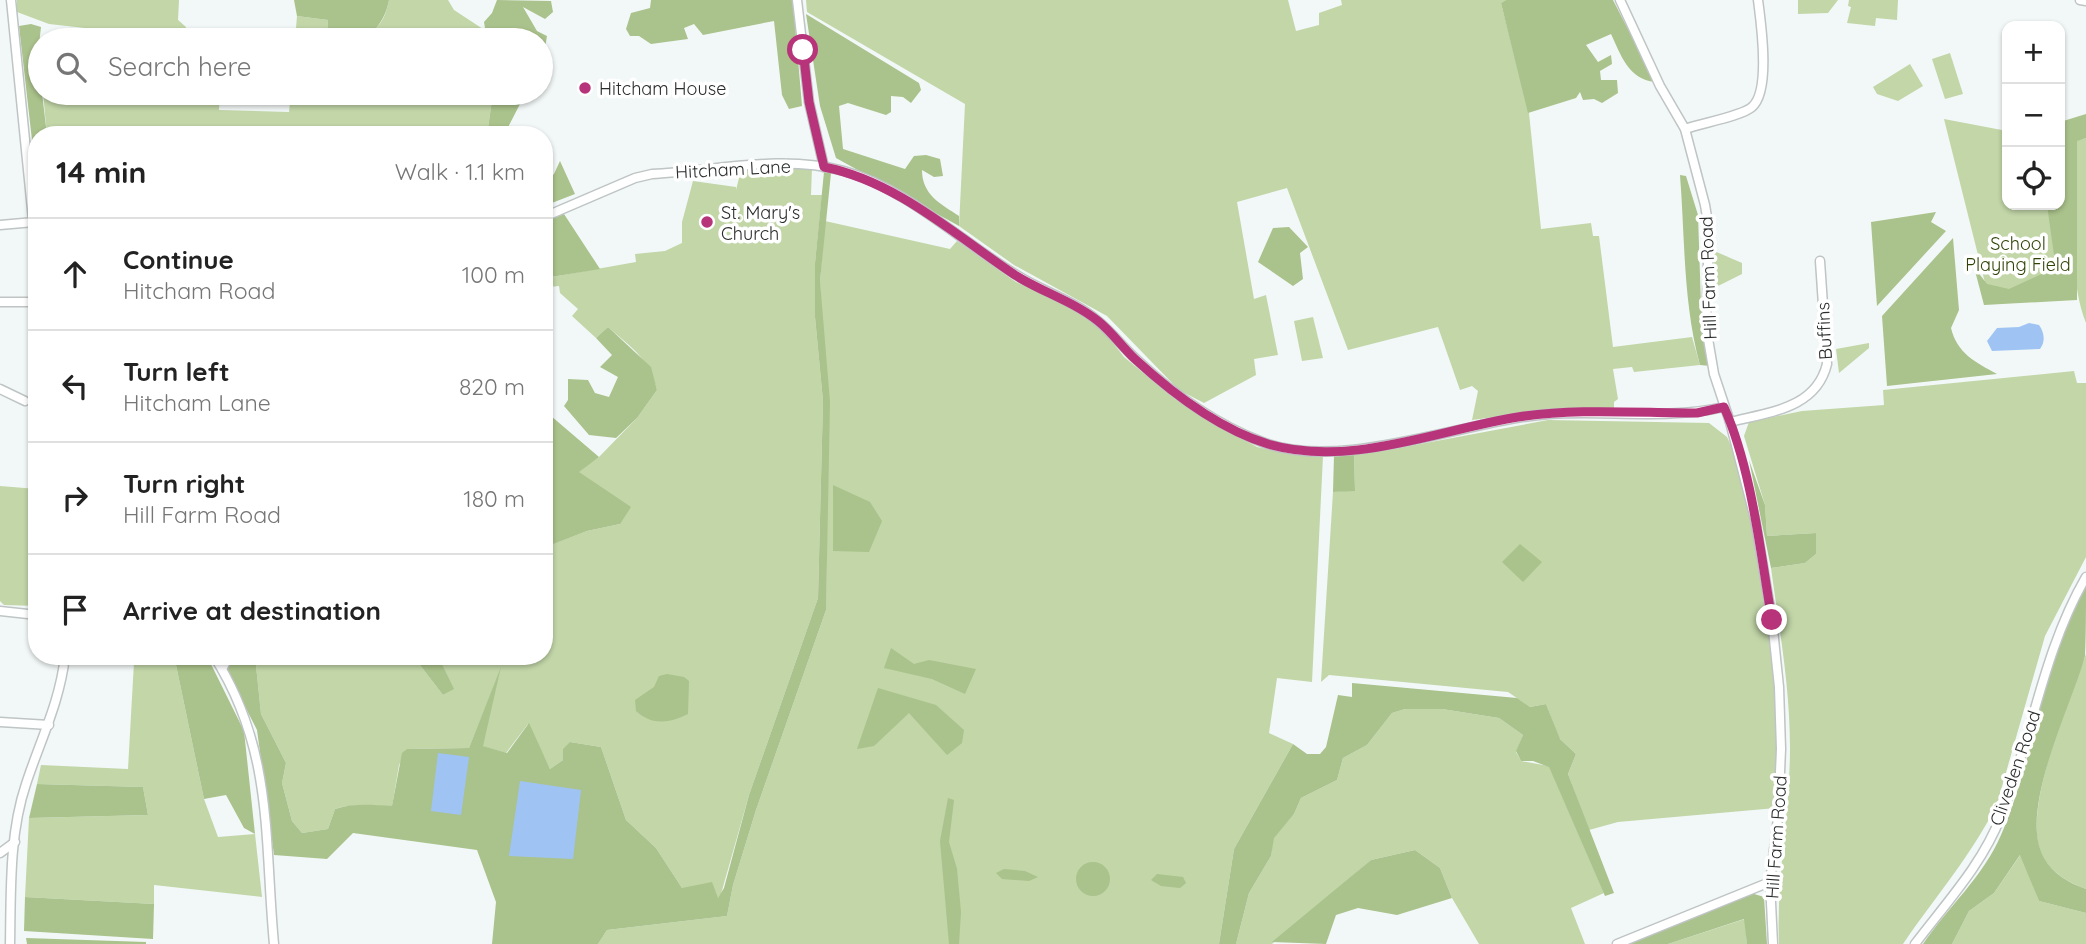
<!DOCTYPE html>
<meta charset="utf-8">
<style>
body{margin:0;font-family:Quicksand,sans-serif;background:#f2f2f2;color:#222}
.controls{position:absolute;right:21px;top:21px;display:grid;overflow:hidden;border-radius:14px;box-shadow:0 2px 5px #0004}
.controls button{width:63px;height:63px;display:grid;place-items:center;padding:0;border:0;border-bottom:2px solid #e0e0e0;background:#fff;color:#222;font:35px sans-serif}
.stop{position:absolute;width:21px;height:21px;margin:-16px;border:5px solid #b7347b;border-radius:50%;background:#fff}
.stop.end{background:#b7347b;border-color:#fff;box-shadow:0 2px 7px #0008}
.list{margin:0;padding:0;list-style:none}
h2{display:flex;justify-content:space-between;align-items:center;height:91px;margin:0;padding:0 28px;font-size:30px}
h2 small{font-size:23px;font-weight:400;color:#767676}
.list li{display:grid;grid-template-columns:46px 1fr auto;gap:21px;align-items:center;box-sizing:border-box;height:112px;padding:0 28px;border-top:2px solid #e0e0e0}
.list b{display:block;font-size:26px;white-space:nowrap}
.list p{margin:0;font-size:23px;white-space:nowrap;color:#767676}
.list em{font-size:23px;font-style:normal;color:#767676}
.icon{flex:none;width:38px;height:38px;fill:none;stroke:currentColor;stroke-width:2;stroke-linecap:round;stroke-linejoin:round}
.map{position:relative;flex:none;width:2086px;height:944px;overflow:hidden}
.search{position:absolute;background:#fff;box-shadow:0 2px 5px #0004;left:28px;top:28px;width:525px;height:77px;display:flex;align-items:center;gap:18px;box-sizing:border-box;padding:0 24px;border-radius:38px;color:#767676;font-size:26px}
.panel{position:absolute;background:#fff;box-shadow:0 2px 5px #0004;left:28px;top:126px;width:525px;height:539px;border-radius:28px}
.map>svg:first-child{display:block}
.green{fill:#c2d6a8}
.forest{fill:#aac28b}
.water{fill:#9fc4f4}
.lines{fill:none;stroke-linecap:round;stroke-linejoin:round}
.minor-casing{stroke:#bfc4c4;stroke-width:11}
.minor{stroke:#fff;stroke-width:8}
.route{stroke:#b7347b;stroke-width:9}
.poi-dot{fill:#b7347b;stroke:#fff;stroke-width:2.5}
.labels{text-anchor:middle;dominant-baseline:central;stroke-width:7;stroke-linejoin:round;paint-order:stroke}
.poi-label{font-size:18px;fill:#2a2c2c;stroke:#fff;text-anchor:start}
.street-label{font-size:18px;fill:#2a2c2c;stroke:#fff}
.park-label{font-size:18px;fill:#304407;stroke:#fff}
</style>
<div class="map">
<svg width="2086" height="944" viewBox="0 0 2086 944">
<rect width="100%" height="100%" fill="#f2f8f7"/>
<g class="green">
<polygon points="17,0 179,0 178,20 186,27 184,39 49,24 17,12"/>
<path d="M389,0H448L454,10L486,31L487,40H358C378,28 384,24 389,0Z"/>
<polygon points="806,0 1288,0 1296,31 1319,25 1319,13 1342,5 1341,0 1506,0 1501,3 1529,113 1541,229 1591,223 1593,236 1599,236 1613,347 1692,337 1700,365 1634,372 1632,367 1613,369 1618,399 1614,402 1614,410 1526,413 1472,420 1478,391 1472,386 1460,390 1438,327 1348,350 1287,188 1237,202 1254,299 1266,295 1278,355 1254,359 1256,375 1204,403 1179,390 1107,316 1014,265 959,226 965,104 807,12"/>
<polygon points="1798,0 1838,0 1828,13 1798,14"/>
<polygon points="1849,0 1898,0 1897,20 1876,18 1875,26 1847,23 1851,7 1848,6"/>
<polygon points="297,16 328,20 327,33 338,40 295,40"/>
<polygon points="1950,53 1963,94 1945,99 1932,59"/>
<polygon points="1910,64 1923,86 1898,101 1877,94 1873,87"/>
<polygon points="43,93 220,93 219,110 289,112 291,93 493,93 487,135 47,135"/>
<polygon points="1944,119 2007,131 2007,205 2047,205 2065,285 1989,299"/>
<path d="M2086,138V323C2066,273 2075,194 2077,140Z"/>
<path d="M764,166L812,167L811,195H822L815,263V317L823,401L818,598L749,795L721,894L718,898L682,888L656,848L626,820L601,747L570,742L563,760L550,769L528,724L506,753L482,746L499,674L469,748L407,749L399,765L392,807C372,805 354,803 335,809L328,829L302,833L292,821L282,783L286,763L261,714L255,656H413L443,695L453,689L438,656H544V553L547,546L587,531L620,524L578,471L599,457L637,418L657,390C648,357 633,349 608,327L596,338L572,316L578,309L560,293L559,286L549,287L546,278L636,262L635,254L665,251L682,243V222L693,181L736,187V190L741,170Z"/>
<polygon points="825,221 950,249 957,241 1016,282 1067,305 1103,330 1124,357 1175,399 1257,447 1289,454 1323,456 1312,682 1277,678 1269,733 1293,744 1234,849 1219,944 598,944 607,930 727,916 733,885 756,810 826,610 827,493 820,281"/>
<polygon points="1712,250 1742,263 1742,274 1712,289 1710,288"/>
<polygon points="1313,317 1323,358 1302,361 1294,321"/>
<polygon points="1869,343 1869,348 1839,373 1836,349"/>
<path d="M2074,371L2077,383H2086V557L2045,636L1997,804C1972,855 1935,897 1903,944H1779C1776,878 1790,814 1790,748C1790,687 1779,627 1771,568L1805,563L1816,554V533L1767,536L1765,505L1744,436L1749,422L1802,411L1884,405L1883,390Z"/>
<polygon points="1548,420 1709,423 1727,437 1738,461 1765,583 1776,706 1776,808 1618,822 1589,830 1568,774 1576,754 1559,738 1546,704 1530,707 1508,692 1329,675 1321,682 1333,492 1355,490 1354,452 1388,450"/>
<polygon points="0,486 37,489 37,606 4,605 0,601"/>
<path d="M2086,654V889C2069,883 2052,873 2043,857C2019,814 2070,699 2086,654Z"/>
<polygon points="175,660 204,799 218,837 255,834 262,897 154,885 154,904 25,897 29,818 148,815 143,787 37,784 41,765 128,769 134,662"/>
<polygon points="1405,709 1442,709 1499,718 1523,735 1516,752 1521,761 1549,766 1604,893 1571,908 1585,944 1479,944 1452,898 1440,868 1415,850 1371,860 1272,944 1236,944 1249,893 1271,856 1273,838 1294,814 1301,798 1337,780 1343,758 1367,745 1392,713"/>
<polygon points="2021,854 2039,901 2086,913 2086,944 1952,944 1969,911 1994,893"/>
<polygon points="1745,919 1747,944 1668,944"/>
</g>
<g class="forest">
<path d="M294,0H389C383,32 357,52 327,33L328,20L297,16Z"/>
<polygon points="497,0 551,1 553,12 545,19 523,7 537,31 547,36 545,48 541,50 541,40 487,40 484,22 492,13"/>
<polygon points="651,0 793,0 802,106 789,109 782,95 774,21 703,35 694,24 684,28 688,39 651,44 639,36 630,36 626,29 631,13 650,8"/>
<path d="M1506,0H1613L1655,82C1628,79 1621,55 1611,34L1586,45L1598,62L1611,55L1612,64L1600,71L1601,80H1617L1618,93L1602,103L1594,99L1583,100L1580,92L1576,98L1528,113L1501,3Z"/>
<path d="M806,14L919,83L921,90L911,103L903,97L891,96V112L886,115L848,103L839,106L843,149L905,169L914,156L926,155L940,159L943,176L934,177L922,170C922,195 941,204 959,216V226L836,158L820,106Z"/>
<polygon points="31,24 41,27 36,71 40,76 47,135 37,135 37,184 19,26"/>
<polygon points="73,28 194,40 143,40 73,34"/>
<polygon points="493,93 529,95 520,104 504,135 487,135"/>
<polygon points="2086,114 2086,138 2077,141 2077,300 1984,305 1974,267 1987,284 2009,289 2046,272 2055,262 2047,205 2060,205 2060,122"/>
<polygon points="560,161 575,194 544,206 544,182 554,174"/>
<path d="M824,172L831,173L820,281L830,402L826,610L756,810L733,885L727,916L607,930L598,944H492L496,902L477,850L353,833L327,859L274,855L257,730L226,669L234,656H255L261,714L286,763L282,783L292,821L302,833L328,829L335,809C354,803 371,805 392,806L402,753L407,749L469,748L501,667L483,746L507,753L529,723L550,769L563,760V749L570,742L601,747L626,820L656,848L682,888L712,882L718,898L724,888L749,795L818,598L823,401L815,317V263Z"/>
<path d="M1680,175L1686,176L1698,215L1702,335L1710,366L1700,365C1683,303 1685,239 1680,175Z"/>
<polygon points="1936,212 1931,222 1946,231 1877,306 1871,222"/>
<polygon points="564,214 600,269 545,278 551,293 544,298 544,222"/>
<polygon points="1289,227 1308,247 1300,253 1303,279 1293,286 1258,262 1273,228"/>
<path d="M1953,238L1959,310L1951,328C1957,353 1975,362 1997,374L1887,386L1882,316Z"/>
<polygon points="608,327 651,367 657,390 637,418 616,438 589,435 564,406 568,400 568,379 588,380 595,393 609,397 618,377 600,367 612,355 596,338"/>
<polygon points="544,410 599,457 579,472 631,507 620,524 587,531 548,546 544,553"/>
<polygon points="1354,452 1355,491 1333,492 1334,455"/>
<polygon points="1749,460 1765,505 1767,536 1816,533 1816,554 1805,563 1771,568"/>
<polygon points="833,485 870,502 882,521 869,552 833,551"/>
<polygon points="1520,544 1542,562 1523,582 1502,562"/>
<path d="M2086,587C2086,608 2086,636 2085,656C2072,705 2017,811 2044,858C2053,874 2069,883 2086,889V913L2039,901L2020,855L1994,893L1969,911L1952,944H1923C1948,907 1983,877 2001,835C2036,755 2041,662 2086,587Z"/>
<polygon points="891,648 914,664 929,660 976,669 965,694 932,679 884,668"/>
<polygon points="133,656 207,656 244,731 255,834 244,828 226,795 204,799 175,660 134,662"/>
<polygon points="413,656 438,656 454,689 443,695"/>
<path d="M667,674L684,677L689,681L688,714C670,723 652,726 636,711L635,700L654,687L659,676Z"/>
<polygon points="1352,683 1517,698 1530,707 1546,704 1560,739 1576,754 1568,774 1614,893 1605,896 1549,767 1533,761 1521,761 1516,751 1523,735 1499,718 1442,709 1405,709 1392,713 1367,745 1343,758 1337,780 1301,798 1294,814 1274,838 1271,856 1249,893 1236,944 1219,944 1234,849 1293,744 1307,754 1320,754 1326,747 1338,695 1352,697"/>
<polygon points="878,688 936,705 964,730 962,743 947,755 909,713 874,746 857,749"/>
<polygon points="37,784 143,787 148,815 29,818"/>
<polygon points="948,798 954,800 949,842 957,869 961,912 959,944 949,944 940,841"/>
<polygon points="1415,850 1440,868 1452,898 1397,915 1358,908 1336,915 1326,944 1272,942 1371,860"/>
<circle cx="1093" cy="879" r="17"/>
<polygon points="1004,869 1025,871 1038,877 1029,881 1002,879 996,873"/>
<polygon points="1157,874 1183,877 1186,883 1180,888 1161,886 1151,880"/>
<polygon points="1751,893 1764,897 1767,944 1747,944 1744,919 1668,944 1629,944"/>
<polygon points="25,897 154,904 153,939 24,931"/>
<polygon points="26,938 146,942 146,944 27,944"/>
</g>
<g class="water">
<path d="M2029,323L2039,325C2044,332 2046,341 2040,349L1992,351L1987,341L1997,328L2019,327Z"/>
<polygon points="438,753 469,757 461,815 431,811"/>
<polygon points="520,781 581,790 573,859 509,856"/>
</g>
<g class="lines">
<g class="minor-casing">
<g id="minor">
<polyline points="11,0 37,260"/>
<polyline points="797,0 809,102 824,167"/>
<polyline points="1620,0 1660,86 1685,129 1705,205 1709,229 1706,327 1714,374 1730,422 1755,519 1772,620 1779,687 1781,749 1778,818 1770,882 1773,944"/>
<polyline points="2080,0 2086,1"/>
<path d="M1685,129C1702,123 1742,116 1752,107C1771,91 1761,23 1758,0"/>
<path d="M544,217L635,178L652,174C714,171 782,154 844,171C906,188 963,243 1018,276C1044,292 1075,301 1099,322C1112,333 1123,347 1136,359C1172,393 1215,424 1262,442C1343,473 1464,420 1549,414C1607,410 1667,420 1724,407"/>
<polyline points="0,225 34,222"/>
<polyline points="0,302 37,302"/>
<polyline points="0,389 25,401"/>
<path d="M1730,422C1769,412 1816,409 1827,364L1820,261"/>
<polyline points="0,611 37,615"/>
<path d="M214,656C274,751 264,838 274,944"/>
<polyline points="222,669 229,656"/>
<polyline points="0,722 49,725"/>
<polyline points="0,853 15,842"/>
<path d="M10,944C11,892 9,834 26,784C40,741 60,702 65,656"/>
<polyline points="1617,944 1770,882"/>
<path d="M1915,944C1946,903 1982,865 2001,816C2032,737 2043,651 2086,577"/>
</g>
</g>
<use href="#minor" class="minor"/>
</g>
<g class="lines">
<path class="route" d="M803,50L809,102L824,167C896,181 955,235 1015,275C1042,292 1073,301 1098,321C1112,332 1122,347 1135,359C1172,393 1219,429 1268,444C1350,468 1437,430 1518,417C1576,408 1638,413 1697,413L1724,407C1752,470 1760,551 1772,620"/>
</g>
<g class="poi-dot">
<circle cx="585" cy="88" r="7"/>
<circle cx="707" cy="222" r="7"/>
</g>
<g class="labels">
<g class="poi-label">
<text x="599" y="88">Hitcham House</text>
<text x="721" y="212">St. Mary's<tspan x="721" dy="21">Church</tspan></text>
</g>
<g class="street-label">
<text transform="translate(733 169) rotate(-3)">Hitcham Lane</text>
<text transform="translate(1708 278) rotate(-92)">Hill Farm Road</text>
<text transform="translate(1824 331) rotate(-93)">Buffins</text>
<text transform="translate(2015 768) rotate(-71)">Cliveden Road</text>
<text transform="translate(1776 837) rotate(-86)">Hill Farm Road</text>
</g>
<g class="park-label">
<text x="2018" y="243">School<tspan x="2018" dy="21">Playing Field</tspan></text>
</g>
</g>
</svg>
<div class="controls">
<button>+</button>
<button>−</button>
<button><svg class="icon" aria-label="locate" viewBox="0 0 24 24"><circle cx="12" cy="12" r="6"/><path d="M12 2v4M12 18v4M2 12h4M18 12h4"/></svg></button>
</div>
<div class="stop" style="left:803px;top:50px"></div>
<div class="stop end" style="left:1772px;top:620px"></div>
<div class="search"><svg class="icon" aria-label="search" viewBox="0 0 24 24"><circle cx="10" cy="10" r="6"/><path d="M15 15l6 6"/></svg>Search here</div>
<section class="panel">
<h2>14 min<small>Walk · 1.1 km</small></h2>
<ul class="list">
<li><svg class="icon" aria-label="ahead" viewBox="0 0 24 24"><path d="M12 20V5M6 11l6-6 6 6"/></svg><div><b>Continue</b><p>Hitcham Road</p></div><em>100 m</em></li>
<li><svg class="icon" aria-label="left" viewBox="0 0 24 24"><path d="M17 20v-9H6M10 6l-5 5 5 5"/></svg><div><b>Turn left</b><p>Hitcham Lane</p></div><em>820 m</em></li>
<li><svg class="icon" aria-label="right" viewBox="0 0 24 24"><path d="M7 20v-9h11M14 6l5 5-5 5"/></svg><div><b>Turn right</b><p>Hill Farm Road</p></div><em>180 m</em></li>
<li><svg class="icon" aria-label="arrive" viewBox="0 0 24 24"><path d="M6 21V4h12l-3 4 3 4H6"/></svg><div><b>Arrive at destination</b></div></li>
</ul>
</section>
</div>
